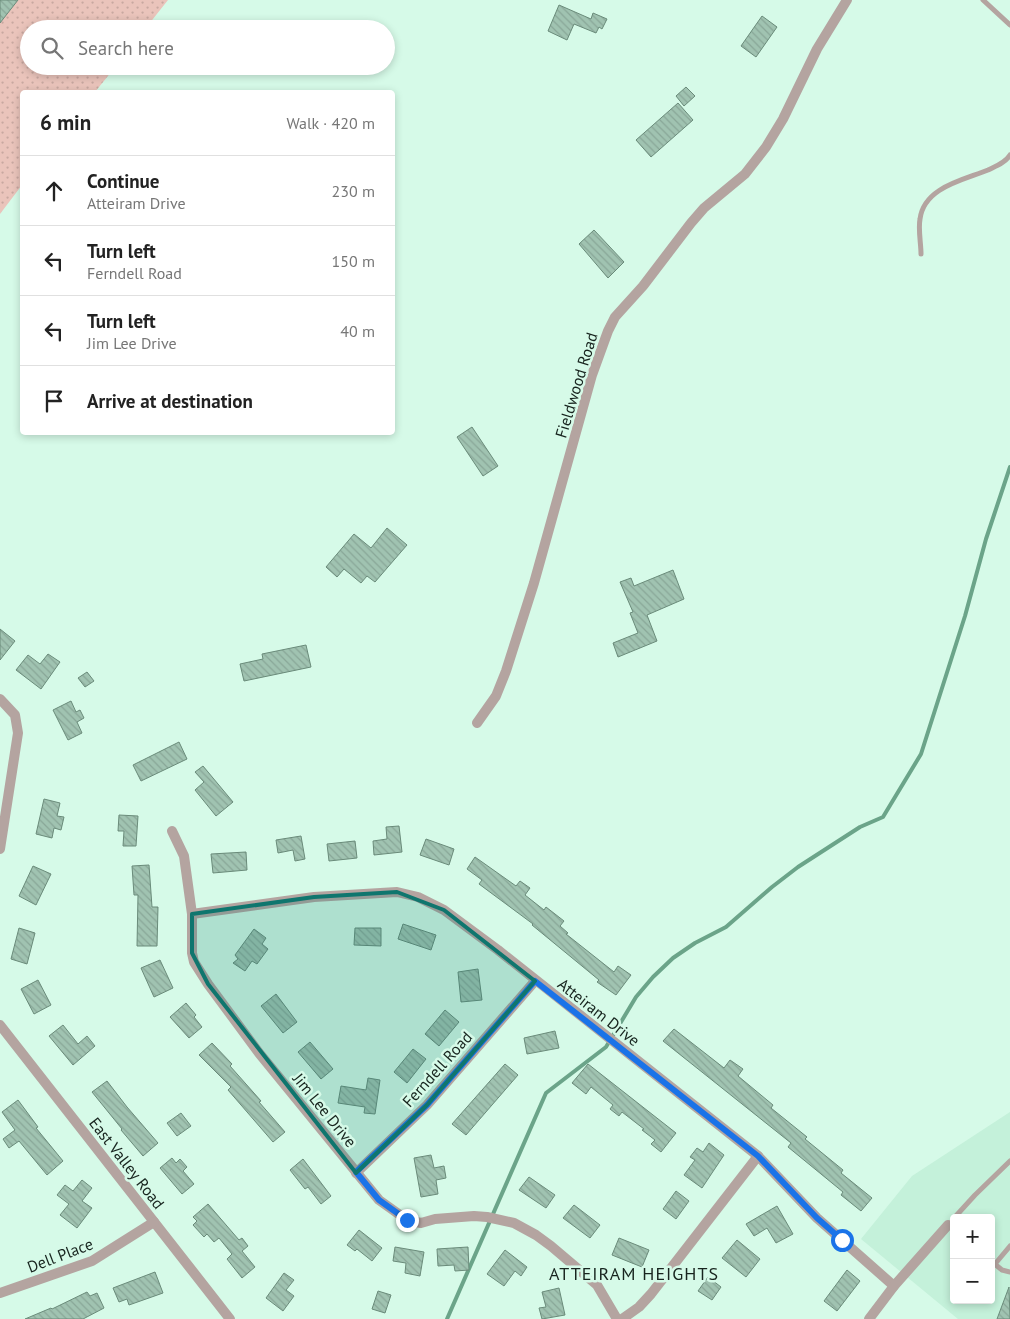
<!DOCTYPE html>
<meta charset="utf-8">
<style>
body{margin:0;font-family:"PT Sans",sans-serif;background:#f2f2f2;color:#222}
.controls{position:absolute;right:15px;bottom:15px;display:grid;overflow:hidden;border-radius:5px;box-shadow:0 2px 8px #0003}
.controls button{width:45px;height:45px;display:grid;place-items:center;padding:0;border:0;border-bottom:1px solid #e0e0e0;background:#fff;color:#222;font:25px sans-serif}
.stop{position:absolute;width:15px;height:15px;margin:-11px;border:4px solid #1a73e8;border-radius:50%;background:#fff}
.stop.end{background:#1a73e8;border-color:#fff;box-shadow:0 1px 5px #0008}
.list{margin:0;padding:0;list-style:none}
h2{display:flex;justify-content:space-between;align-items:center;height:65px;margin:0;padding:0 20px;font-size:21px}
h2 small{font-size:16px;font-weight:400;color:#767676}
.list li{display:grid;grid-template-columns:32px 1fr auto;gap:15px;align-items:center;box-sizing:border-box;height:70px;padding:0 20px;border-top:1px solid #e0e0e0}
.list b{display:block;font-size:19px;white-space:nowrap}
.list p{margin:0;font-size:16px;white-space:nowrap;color:#767676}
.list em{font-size:16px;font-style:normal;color:#767676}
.icon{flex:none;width:28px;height:28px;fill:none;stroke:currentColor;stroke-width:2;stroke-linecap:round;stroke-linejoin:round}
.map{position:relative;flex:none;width:1010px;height:1319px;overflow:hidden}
.search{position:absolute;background:#fff;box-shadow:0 2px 8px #0003;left:20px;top:20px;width:375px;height:55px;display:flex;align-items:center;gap:12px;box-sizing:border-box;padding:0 18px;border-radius:28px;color:#767676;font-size:19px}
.panel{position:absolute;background:#fff;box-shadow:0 2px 8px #0003;left:20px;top:90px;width:375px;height:345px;border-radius:5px}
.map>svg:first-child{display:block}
.built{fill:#c4f1da;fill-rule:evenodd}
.park{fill:url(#park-dots)}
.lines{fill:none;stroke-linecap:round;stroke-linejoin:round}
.stream{stroke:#6ba489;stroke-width:4}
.building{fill:url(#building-back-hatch);stroke:#6a8b7a}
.lane{stroke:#b4a4a0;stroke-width:5}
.street{stroke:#b4a4a0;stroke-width:10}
.route{stroke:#1a73e8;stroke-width:6}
.marked{fill:#0f766e;fill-opacity:0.2;stroke:#0f766e;stroke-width:4;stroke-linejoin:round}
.labels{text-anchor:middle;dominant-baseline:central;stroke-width:5;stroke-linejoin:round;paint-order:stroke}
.street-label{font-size:16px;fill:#17241e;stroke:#d6fae8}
.neighbourhood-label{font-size:18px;letter-spacing:1px;fill:#17241e;stroke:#d6fae8}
</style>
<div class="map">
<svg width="1010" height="1319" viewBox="0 0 1010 1319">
<defs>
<pattern id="park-dots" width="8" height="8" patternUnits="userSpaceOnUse" patternTransform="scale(1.25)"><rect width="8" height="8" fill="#eac4bb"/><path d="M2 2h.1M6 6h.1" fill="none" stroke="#c8a8a0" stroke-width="1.8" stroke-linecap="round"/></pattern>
<pattern id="building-back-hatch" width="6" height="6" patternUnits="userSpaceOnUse" patternTransform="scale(1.25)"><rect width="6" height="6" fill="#a0c3b1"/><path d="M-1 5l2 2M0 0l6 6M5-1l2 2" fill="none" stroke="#89a798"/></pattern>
</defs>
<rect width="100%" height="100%" fill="#d6fae8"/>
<path class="built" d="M1010,1112V1319H958L861,1239L912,1176ZM954,1218H991V1300H954Z"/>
<polygon class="park" points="0,0 168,0 145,29 29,29 29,66 116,66 95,92 22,92 22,185 0,214"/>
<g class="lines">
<polyline class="stream" points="447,1319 546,1093 606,1047 636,997 653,977 673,958 695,943 726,927 772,887 798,867 860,827 883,817 921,754 965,616 986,539 1010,467"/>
</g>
<g class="building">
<polygon points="0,0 18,0 0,23"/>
<polygon points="559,5 591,19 593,13 607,19 602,29 599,27 596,33 574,24 567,40 548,31"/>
<polygon points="762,16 777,27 756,57 741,46"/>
<polygon points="686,87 695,96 684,106 676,96"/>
<polygon points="678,103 693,120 651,157 636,140"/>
<polygon points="594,230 624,262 608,278 579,244"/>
<polygon points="472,427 498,466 483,476 457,437"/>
<polygon points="387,528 407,545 375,582 367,576 361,583 344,569 337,577 326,567 354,534 371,548"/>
<polygon points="673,570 684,599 647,615 657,641 618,657 613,643 638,633 630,613 633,612 620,582 631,578 634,586"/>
<polygon points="0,629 15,641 0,660"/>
<polygon points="306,645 311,667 244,681 240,664 263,659 262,654"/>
<polygon points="48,654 60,662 41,689 16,670 28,655 40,664"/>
<polygon points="87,672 94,681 85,687 78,678"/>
<polygon points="71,701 76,712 80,710 84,718 77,722 82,733 68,740 53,710"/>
<polygon points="179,742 187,759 141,781 133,765"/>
<polygon points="203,766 233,802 216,816 195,790 204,782 195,772"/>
<polygon points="44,799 60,803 57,816 64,817 61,830 54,828 52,838 36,834"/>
<polygon points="119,815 138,816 136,846 123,846 124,831 118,831"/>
<polygon points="399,826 402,852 374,855 373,841 387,839 386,827"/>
<polygon points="301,836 305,859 295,861 293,850 278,853 276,840"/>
<polygon points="426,839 454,849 449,865 420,855"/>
<polygon points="355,841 357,858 329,861 327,844"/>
<polygon points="246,852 247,870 213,873 211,854"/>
<polygon points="475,857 516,886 520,881 530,888 525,895 544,910 546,907 564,921 560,926 568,933 566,934 614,972 618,966 631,975 616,995 597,982 599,980 532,925 533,924 479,884 482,880 467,869"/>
<polygon points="149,865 152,907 158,907 157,946 137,946 138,895 134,895 132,866"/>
<polygon points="33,866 51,874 36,905 19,896"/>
<polygon points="403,924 436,935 431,950 398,939"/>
<polygon points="19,928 35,933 27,964 11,959"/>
<polygon points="355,928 381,928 381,946 354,945"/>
<polygon points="254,929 266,938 262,944 268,949 257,964 252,961 245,971 233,963 238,959 235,955"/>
<polygon points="160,960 173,988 154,997 141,968"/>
<polygon points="478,969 482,1000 461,1002 458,972"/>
<polygon points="38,980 51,1005 34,1014 21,989"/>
<polygon points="276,994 297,1022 283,1033 261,1006"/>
<polygon points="186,1003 196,1015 194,1017 202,1027 189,1038 170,1017"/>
<polygon points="445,1010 459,1022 439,1046 425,1034"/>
<polygon points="63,1025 78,1044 87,1036 95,1046 73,1065 49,1036"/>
<polygon points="674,1029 724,1068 730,1060 743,1069 738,1076 773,1105 771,1108 807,1137 805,1139 843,1170 841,1173 872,1198 861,1211 841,1195 843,1192 788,1147 791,1143 663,1041"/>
<polygon points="555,1031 559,1048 527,1054 524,1038"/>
<polygon points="310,1042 333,1069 321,1079 298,1052"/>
<polygon points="212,1043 232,1064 230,1066 261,1101 259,1102 285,1132 273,1142 228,1090 231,1087 199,1055"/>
<polygon points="413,1049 426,1059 407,1083 394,1072"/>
<polygon points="505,1064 518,1075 466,1135 452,1124"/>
<polygon points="588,1064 676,1133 661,1152 651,1144 655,1140 642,1130 644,1129 622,1112 619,1116 610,1109 613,1105 591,1087 586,1094 572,1083"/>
<polygon points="368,1078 380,1080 375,1114 364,1113 365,1107 338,1103 341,1086 366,1090"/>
<polygon points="107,1081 127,1107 158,1143 143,1156 121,1130 122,1129 92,1092"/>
<polygon points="18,1100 38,1127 36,1128 63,1161 47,1175 19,1141 9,1148 3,1139 15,1130 2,1112"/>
<polygon points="181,1113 191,1126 177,1136 167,1123"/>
<polygon points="709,1143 724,1155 702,1188 684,1175 695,1160 690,1157 697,1148 703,1152"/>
<polygon points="431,1155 434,1168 444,1166 446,1178 436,1180 438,1194 421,1197 414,1158"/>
<polygon points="172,1158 176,1163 180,1159 187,1167 183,1171 194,1184 182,1194 160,1168"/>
<polygon points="303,1159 331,1196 321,1204 308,1187 305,1189 290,1170"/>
<polygon points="529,1177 555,1195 546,1208 519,1190"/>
<polygon points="82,1180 92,1188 82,1201 92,1208 77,1228 60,1215 69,1204 57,1195 65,1185 73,1191"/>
<polygon points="676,1191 689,1201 676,1219 663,1209"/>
<polygon points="208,1204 239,1240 242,1238 248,1246 242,1251 255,1267 242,1278 227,1259 232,1254 219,1238 214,1242 207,1234 204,1237 193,1225 197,1221 193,1217"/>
<polygon points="574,1205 600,1225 590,1238 563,1218"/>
<polygon points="777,1206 793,1234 776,1243 767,1228 754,1236 746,1224"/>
<polygon points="359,1230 382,1248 372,1261 357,1249 355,1251 347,1245"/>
<polygon points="619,1238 649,1250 642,1267 612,1255"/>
<polygon points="737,1240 760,1259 746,1277 722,1258"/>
<polygon points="395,1247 424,1252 420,1276 405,1273 406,1263 393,1261"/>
<polygon points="468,1247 469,1270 455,1271 454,1265 438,1266 437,1249"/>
<polygon points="505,1250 527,1267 521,1276 515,1271 504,1286 487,1274"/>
<polygon points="847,1270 860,1281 837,1311 824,1301"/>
<polygon points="155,1272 163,1293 129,1305 127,1299 119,1302 113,1288"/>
<polygon points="284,1273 294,1280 286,1290 294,1296 283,1311 266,1298"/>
<polygon points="708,1277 721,1287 712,1300 698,1291"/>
<polygon points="1009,1287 1010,1319 997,1319"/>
<polygon points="559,1288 565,1315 542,1319 539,1308 546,1307 542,1292"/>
<polygon points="378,1291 391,1295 385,1313 372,1309"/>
<polygon points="87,1292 90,1296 97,1293 104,1308 83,1319 25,1319 51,1308 52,1309"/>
</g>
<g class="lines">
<g class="lane">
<polyline points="983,0 1010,25"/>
<path d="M921,254C921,243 918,230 920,219C924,187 964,180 988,170C996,166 1005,163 1010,155"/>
<polyline points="954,1218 975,1195 1010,1161"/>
<polyline points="991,1261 1002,1270 1010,1272"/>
<polyline points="995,1264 1010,1246"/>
</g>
<g class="street">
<polyline points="0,699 15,715 18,733 0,849"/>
<polyline points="477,723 496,696 506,671 534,583 592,375 608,331 615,317 643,286 691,223 704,208 745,174 766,147 783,119 817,49 847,0"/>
<polyline points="172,831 184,856 192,914 192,953 194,962 208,984 259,1053 379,1200 407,1220 421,1223 435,1219 474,1216 487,1217 514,1223 536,1235 551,1246 597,1285 617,1319"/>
<polyline points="192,914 314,897 397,892 418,897 444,910 498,950 758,1156 817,1218 894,1286"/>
<polyline points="0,1025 230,1319"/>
<polyline points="356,1173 427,1105 535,981"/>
<polyline points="0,1293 92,1261 154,1222"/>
<polyline points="622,1319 639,1307 651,1294 758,1156"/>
<polyline points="869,1319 894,1286 948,1225"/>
</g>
</g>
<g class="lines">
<polyline class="route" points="407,1220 379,1200 356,1172 427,1105 535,981 758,1156 817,1218 842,1240"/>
</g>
<path class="marked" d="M397,892L444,910L535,981L427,1105L356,1173L208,984L192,953V914L314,897Z"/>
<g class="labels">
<g class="street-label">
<text transform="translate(576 385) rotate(-73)">Fieldwood Road</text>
<text transform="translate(599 1012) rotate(38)">Atteiram Drive</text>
<text transform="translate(437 1069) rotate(-48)">Ferndell Road</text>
<text transform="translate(325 1110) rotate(51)">Jim Lee Drive</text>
<text transform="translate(127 1163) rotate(52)">East Valley Road</text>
<text transform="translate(60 1255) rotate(-21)">Dell Place</text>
</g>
<g class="neighbourhood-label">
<text x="634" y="1273">ATTEIRAM HEIGHTS</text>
</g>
</g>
</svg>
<div class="controls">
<button>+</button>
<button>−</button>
</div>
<div class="stop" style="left:842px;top:1240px"></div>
<div class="stop end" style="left:407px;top:1220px"></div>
<div class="search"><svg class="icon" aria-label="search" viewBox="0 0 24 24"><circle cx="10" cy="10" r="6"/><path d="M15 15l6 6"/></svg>Search here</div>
<section class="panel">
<h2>6 min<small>Walk · 420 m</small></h2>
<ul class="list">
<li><svg class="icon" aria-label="ahead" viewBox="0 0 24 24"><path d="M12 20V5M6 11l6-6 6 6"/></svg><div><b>Continue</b><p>Atteiram Drive</p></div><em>230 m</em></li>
<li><svg class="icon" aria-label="left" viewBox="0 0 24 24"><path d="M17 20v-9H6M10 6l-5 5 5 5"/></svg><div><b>Turn left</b><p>Ferndell Road</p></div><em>150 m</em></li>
<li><svg class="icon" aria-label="left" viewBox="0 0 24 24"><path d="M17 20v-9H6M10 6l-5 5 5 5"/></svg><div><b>Turn left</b><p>Jim Lee Drive</p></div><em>40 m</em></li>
<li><svg class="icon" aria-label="arrive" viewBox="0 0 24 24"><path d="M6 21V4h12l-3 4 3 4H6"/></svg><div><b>Arrive at destination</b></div></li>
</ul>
</section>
</div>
